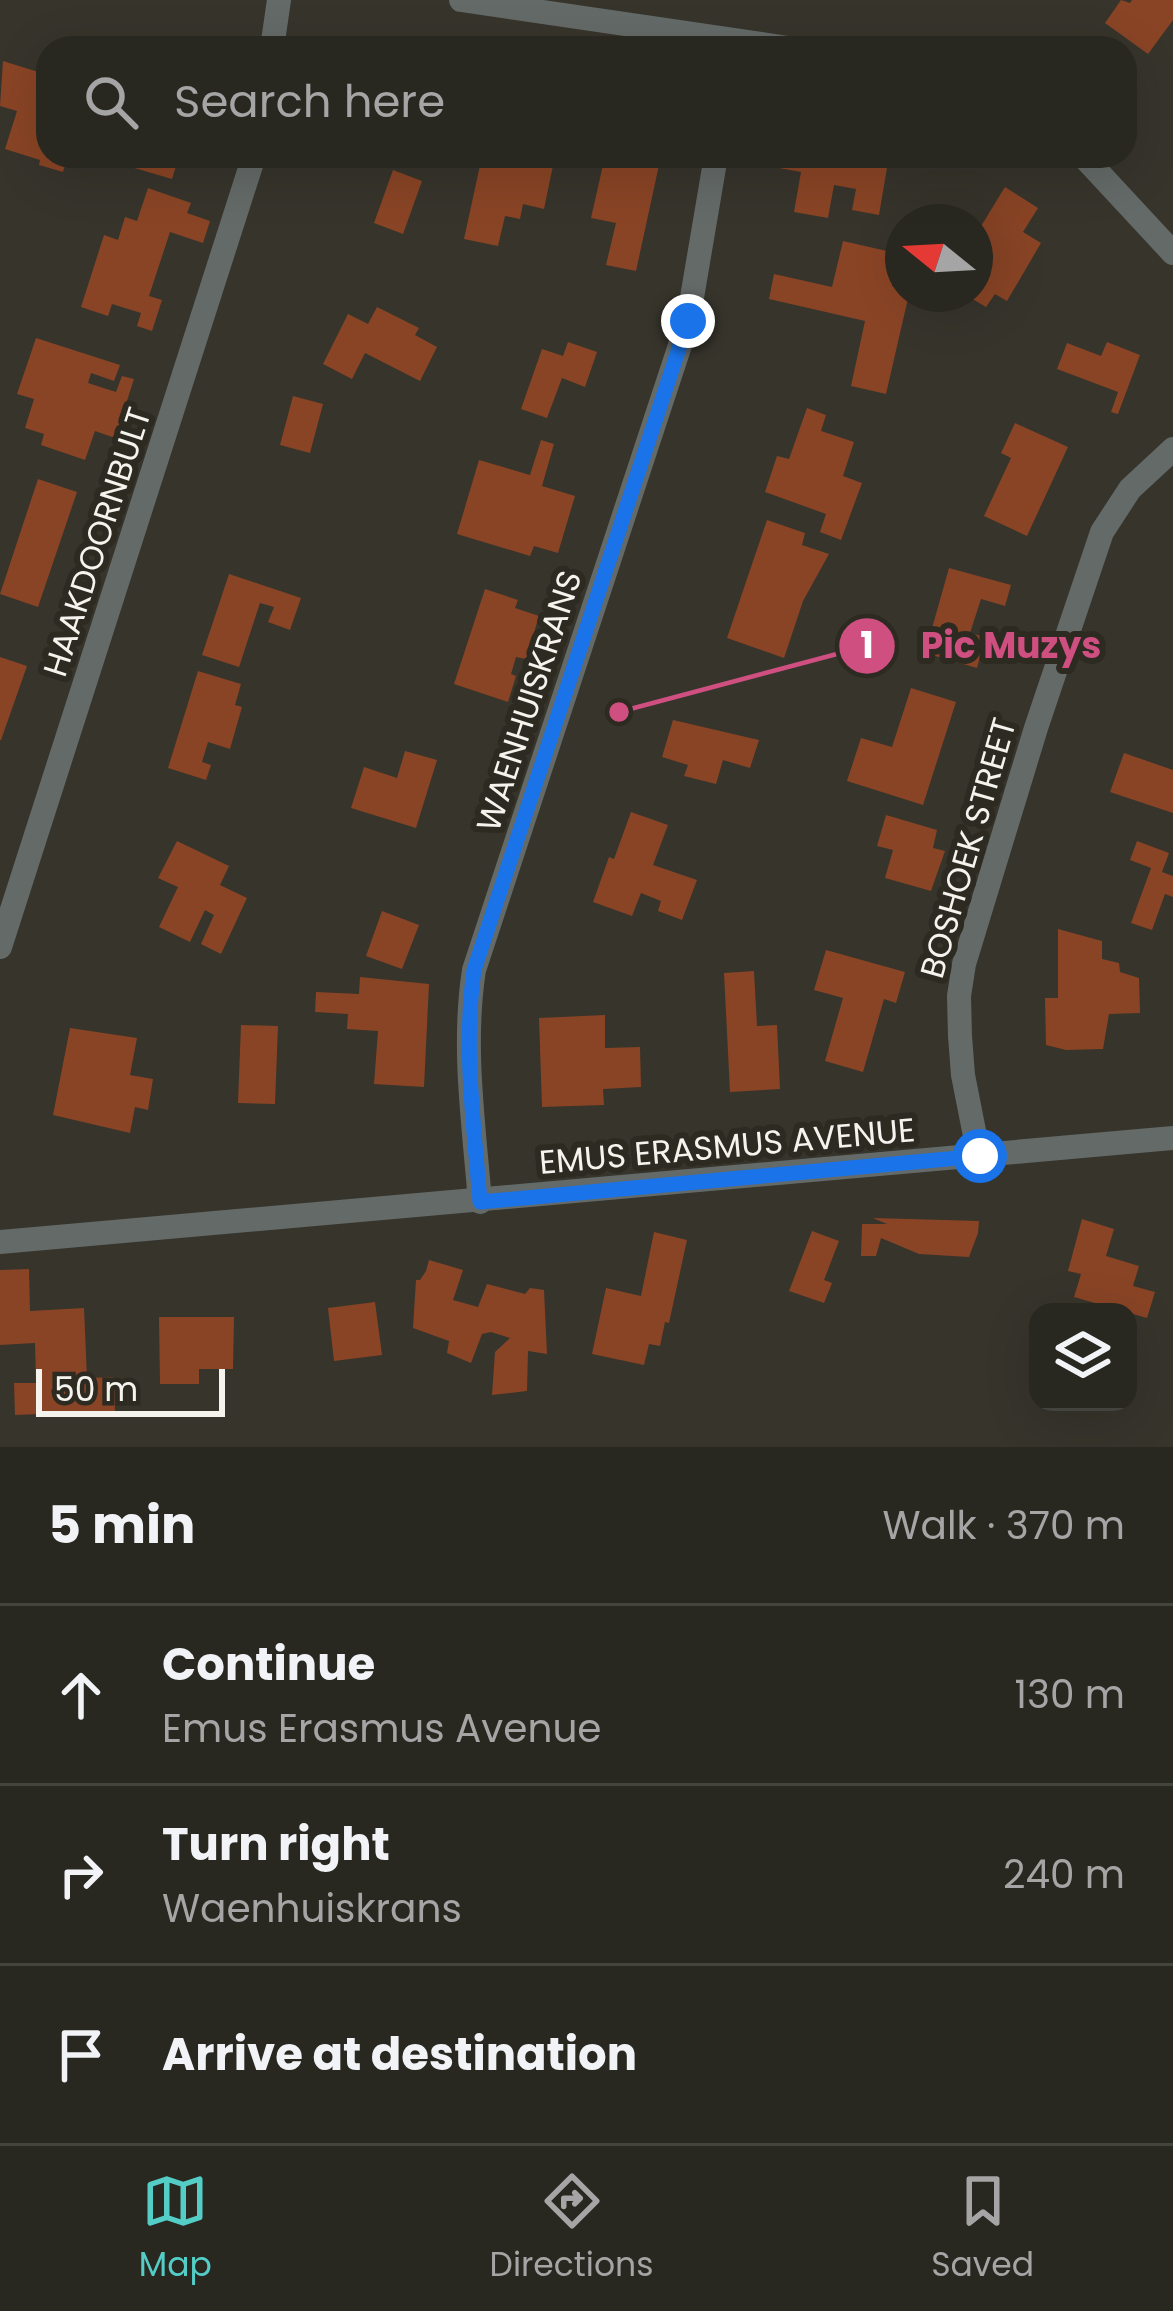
<!DOCTYPE html>
<meta charset="utf-8">
<style>
body{margin:0;font-family:Poppins,sans-serif;background:#302f29;color:#f1f3f6}
.controls{position:absolute;right:36px;bottom:36px;display:grid;overflow:hidden;border-radius:24px;box-shadow:0 12px 48px #0002}
.controls button{width:108px;height:108px;display:grid;place-items:center;padding:0;border:0;border-bottom:3px solid #44443e;background:#282720;color:#f1f3f6;font:60px sans-serif}
.compass{position:absolute;left:885px;top:204px;width:108px;height:108px;border-radius:50%;background:#282720;box-shadow:0 12px 48px #0002;rotate:288deg}
.scale{position:absolute;left:36px;bottom:30px;width:189px;box-sizing:border-box;padding-left:12px;border:6px solid #f4f3ed;border-top:0;font-size:33px;line-height:42px;white-space:nowrap;color:#f4f3ed;-webkit-text-stroke:9px #2c2a21;paint-order:stroke}
.stop{position:absolute;width:36px;height:36px;margin:-27px;border:9px solid #1a73e8;border-radius:50%;background:#fff}
.stop.end{background:#1a73e8;border-color:#fff;box-shadow:0 3px 12px #0008}
.list{margin:0;padding:0;list-style:none}
h2{display:flex;justify-content:space-between;align-items:center;height:156px;margin:0;padding:0 48px;font-size:51px}
h2 small{font-size:39px;font-weight:400;color:#a5a5a5}
.list li{display:grid;grid-template-columns:78px 1fr auto;gap:36px;align-items:center;box-sizing:border-box;height:180px;padding:0 48px;border-top:3px solid #44443e}
.list b{display:block;font-size:45px;white-space:nowrap}
.list p{margin:0;font-size:39px;white-space:nowrap;color:#a5a5a5}
.list em{font-size:39px;font-style:normal;color:#a5a5a5}
.icon{flex:none;width:66px;height:66px;fill:none;stroke:currentColor;stroke-width:2;stroke-linecap:round;stroke-linejoin:round}
.map{position:relative;flex:none;width:1173px;height:1447px;overflow:hidden}
.search{position:absolute;background:#282720;box-shadow:0 12px 48px #0002;left:36px;right:36px;top:36px;height:132px;display:flex;align-items:center;gap:30px;box-sizing:border-box;padding:0 42px;border-radius:36px;color:#a5a5a5;font-size:45px}
.sheet{height:696px;background:#282720}
nav{display:flex;justify-content:space-around;align-items:center;box-sizing:border-box;height:168px;border-top:3px solid #44443e;background:#282720;font-size:33px;color:#a5a5a5}
nav a{display:grid;justify-items:center;gap:6px}
nav .on{color:#54cdc7}
.map>svg:first-child{display:block}
.building{fill:#894425}
.lines{fill:none;stroke-linecap:round;stroke-linejoin:round}
.minor{stroke:#646a68;stroke-width:24}
.route{stroke:#1a73e8;stroke-width:15}
.labels{text-anchor:middle;dominant-baseline:central;stroke-width:12;stroke-linejoin:round;paint-order:stroke}
.street-label{font-size:33px;fill:#f4f3ed;stroke:#2c2a21}
.leader{fill:none;stroke:#ce4f80;stroke-width:4.5}
.callout-dot{fill:#ce4f80;stroke:#2c2a21;stroke-width:4.5}
.mark-label{font-size:36px;text-anchor:middle;font-weight:bold;fill:#fff}
.callout-label{font-size:36px;text-anchor:middle;font-weight:bold;fill:#ce4f80;stroke:#2c2a21;stroke-width:12;stroke-linejoin:round;paint-order:stroke}
</style>
<div class="map">
<svg width="1173" height="1447" viewBox="0 0 1173 1447">
<rect width="100%" height="100%" fill="#36342b"/>
<g class="building">
<polygon points="1121,0 1130,3 1132,0 1173,0 1173,20 1148,54 1105,23"/>
<polygon points="3,61 48,75 48,156 68,156 63,172 39,165 40,160 5,149 17,111 0,106"/>
<polygon points="109,156 179,156 172,179 107,160"/>
<polygon points="482,156 555,156 544,209 523,204 520,219 505,216 498,246 464,239"/>
<polygon points="605,156 661,156 636,271 606,265 616,223 591,218"/>
<polygon points="781,156 889,156 879,215 852,210 856,189 834,185 828,218 794,212 801,172 779,168"/>
<polygon points="393,170 422,181 403,234 374,223"/>
<polygon points="1005,187 1038,208 1023,232 1041,243 1007,301 995,294 986,307 964,294 975,294 975,258 983,244 975,236"/>
<polygon points="148,188 191,203 187,213 210,221 203,243 170,232 149,296 162,300 152,331 137,326 141,313 112,304 108,316 81,307 104,235 118,240 125,217 137,221"/>
<polygon points="843,241 900,254 892,286 909,294 886,394 851,386 865,321 769,299 774,274 832,287"/>
<polygon points="377,307 419,328 415,335 437,347 420,381 365,353 352,379 323,364 348,314 368,324"/>
<polygon points="36,338 120,365 114,381 91,373 88,383 116,392 122,376 134,379 115,438 95,431 85,460 41,445 44,434 25,428 34,399 17,394"/>
<polygon points="568,342 597,352 585,387 562,378 547,418 521,409 542,349 563,356"/>
<polygon points="1107,342 1140,355 1118,414 1111,412 1118,392 1057,369 1067,343 1101,356"/>
<polygon points="293,396 323,404 310,453 280,445"/>
<polygon points="807,408 826,415 821,431 854,442 843,476 862,483 841,540 820,532 826,514 765,492 777,456 789,459"/>
<polygon points="1015,423 1068,447 1027,536 984,516 1011,458 1001,453"/>
<polygon points="541,440 554,444 542,486 575,496 558,553 534,546 530,556 457,534 479,460 530,475"/>
<polygon points="38,479 77,492 38,607 0,594"/>
<polygon points="767,520 805,533 802,545 829,554 803,601 784,658 727,638"/>
<polygon points="949,568 1011,585 1005,606 981,599 970,633 985,637 977,668 925,653"/>
<polygon points="229,574 301,598 290,630 268,622 274,607 260,603 239,667 202,655"/>
<polygon points="485,589 518,600 515,608 539,616 526,659 516,657 511,674 516,676 508,702 454,684"/>
<polygon points="0,657 27,666 1,740 0,740"/>
<polygon points="198,671 241,684 235,705 242,707 230,749 208,742 202,762 211,765 206,780 168,768"/>
<polygon points="911,688 956,702 923,805 847,781 861,738 892,747"/>
<polygon points="673,720 759,740 750,768 723,760 716,784 684,776 688,765 662,757"/>
<polygon points="405,751 437,760 416,828 351,808 364,767 397,778"/>
<polygon points="1124,753 1173,770 1173,813 1110,792"/>
<polygon points="631,812 668,825 653,865 697,880 682,920 658,911 661,901 641,893 632,916 593,902 609,857 614,859"/>
<polygon points="886,815 937,830 933,848 945,851 931,891 885,878 893,850 877,846"/>
<polygon points="177,841 229,866 220,885 247,898 221,954 201,944 214,915 205,910 190,942 159,927 178,887 158,878"/>
<polygon points="1137,841 1169,853 1162,872 1173,876 1173,897 1165,894 1152,930 1131,923 1151,868 1130,860"/>
<polygon points="382,911 419,925 402,969 366,956"/>
<polygon points="1058,929 1102,941 1102,959 1119,963 1120,972 1139,978 1140,1013 1109,1014 1103,1049 1066,1050 1046,1045 1045,998 1058,998"/>
<polygon points="826,950 905,972 896,1003 884,999 863,1072 825,1061 843,998 814,990"/>
<polygon points="754,971 757,1026 777,1025 780,1089 730,1092 724,973"/>
<polygon points="360,977 429,984 424,1087 374,1084 378,1031 347,1029 348,1014 315,1012 316,992 359,994"/>
<polygon points="605,1015 605,1048 640,1047 641,1087 603,1089 604,1105 542,1107 539,1018"/>
<polygon points="241,1025 278,1026 275,1104 238,1103"/>
<polygon points="70,1028 137,1038 130,1075 153,1079 148,1110 135,1107 130,1133 53,1115"/>
<polygon points="873,1218 979,1221 978,1233 969,1257 919,1254 881,1238 876,1256 861,1256 862,1224 887,1224"/>
<polygon points="1082,1219 1114,1229 1106,1256 1139,1266 1133,1286 1155,1292 1147,1318 1074,1297 1081,1274 1068,1271"/>
<polygon points="812,1231 839,1241 824,1280 832,1283 824,1303 789,1291"/>
<polygon points="654,1232 687,1240 669,1323 665,1322 660,1346 649,1344 644,1365 592,1354 606,1288 641,1296"/>
<polygon points="429,1260 463,1270 453,1300 478,1307 487,1284 525,1294 530,1288 544,1290 547,1354 528,1351 527,1391 492,1395 495,1352 510,1338 491,1332 482,1334 471,1363 447,1353 449,1341 413,1328 416,1280 420,1280 426,1271"/>
<polygon points="29,1269 30,1311 84,1308 87,1378 114,1377 115,1411 15,1415 14,1383 36,1383 35,1343 0,1345 0,1270"/>
<polygon points="375,1302 382,1355 334,1361 328,1308"/>
<polygon points="159,1317 234,1317 233,1369 199,1369 199,1384 160,1384"/>
</g>
<g class="lines">
<g class="minor">
<polyline points="461,0 788,48"/>
<polyline points="272,48 279,0"/>
<polyline points="1083,156 1173,253"/>
<polyline points="0,947 254,156"/>
<polyline points="979,1156 963,1075 960,1036 959,996 964,964 1036,728 1102,532 1130,489 1173,449"/>
<path d="M480,1202C474,1125 462,1047 474,970L688,321L716,156"/>
<polyline points="0,1242 1173,1138"/>
</g>
</g>
<g class="lines">
<path class="route" d="M688,321L474,970C463,1047 474,1125 480,1202L980,1156"/>
</g>
<g class="labels">
<g class="street-label">
<text transform="translate(97 542) rotate(-72)">HAAKDOORNBULT</text>
<text transform="translate(529 701) rotate(-72)">WAENHUISKRANS</text>
<text transform="translate(968 848) rotate(-74)">BOSHOEK STREET</text>
<text transform="translate(727 1146) rotate(-5)">EMUS ERASMUS AVENUE</text>
</g>
</g>
<path class="leader" d="M619 712L867 646"/>
<g class="callout-dot">
<circle cx="619" cy="712" r="12"/>
<circle cx="867" cy="646" r="30"/>
</g>
<g class="mark-label">
<text x="867" y="658">1</text>
</g>
<g class="callout-label">
<text x="1011" y="658">Pic Muzys</text>
</g>
</svg>
<div class="controls">
<button><svg class="icon" aria-label="layers" viewBox="0 0 24 24"><path d="M12 4l9 5-9 5-9-5zM3 14l9 5 9-5"/></svg></button>
</div>
<svg class="compass" viewBox="-18 -18 36 36"><path d="M0-13l5 13h-10z" fill="#e53935"/><path d="M0 13l5-13h-10z" fill="#a5a5a5"/></svg>
<div class="scale">50 m</div>
<div class="stop" style="left:980px;top:1156px"></div>
<div class="stop end" style="left:688px;top:321px"></div>
<div class="search"><svg class="icon" aria-label="search" viewBox="0 0 24 24"><circle cx="10" cy="10" r="6"/><path d="M15 15l6 6"/></svg>Search here</div>
</div>
<section class="sheet">
<h2>5 min<small>Walk · 370 m</small></h2>
<ul class="list">
<li><svg class="icon" aria-label="ahead" viewBox="0 0 24 24"><path d="M12 20V5M6 11l6-6 6 6"/></svg><div><b>Continue</b><p>Emus Erasmus Avenue</p></div><em>130 m</em></li>
<li><svg class="icon" aria-label="right" viewBox="0 0 24 24"><path d="M7 20v-9h11M14 6l5 5-5 5"/></svg><div><b>Turn right</b><p>Waenhuiskrans</p></div><em>240 m</em></li>
<li><svg class="icon" aria-label="arrive" viewBox="0 0 24 24"><path d="M6 21V4h12l-3 4 3 4H6"/></svg><div><b>Arrive at destination</b></div></li>
</ul>
</section>
<nav>
<a class="on"><svg class="icon" aria-label="map" viewBox="0 0 24 24"><path d="M3 6l6-2 6 2 6-2v14l-6 2-6-2-6 2zM9 4v14M15 6v14"/></svg>Map</a>
<a><svg class="icon" aria-label="directions" viewBox="0 0 24 24"><path d="M12 3l9 9-9 9-9-9zM9 14v-3h6M13 9l2 2-2 2"/></svg>Directions</a>
<a><svg class="icon" aria-label="saved" viewBox="0 0 24 24"><path d="M7 4h10v16l-5-4-5 4z"/></svg>Saved</a>
</nav>
